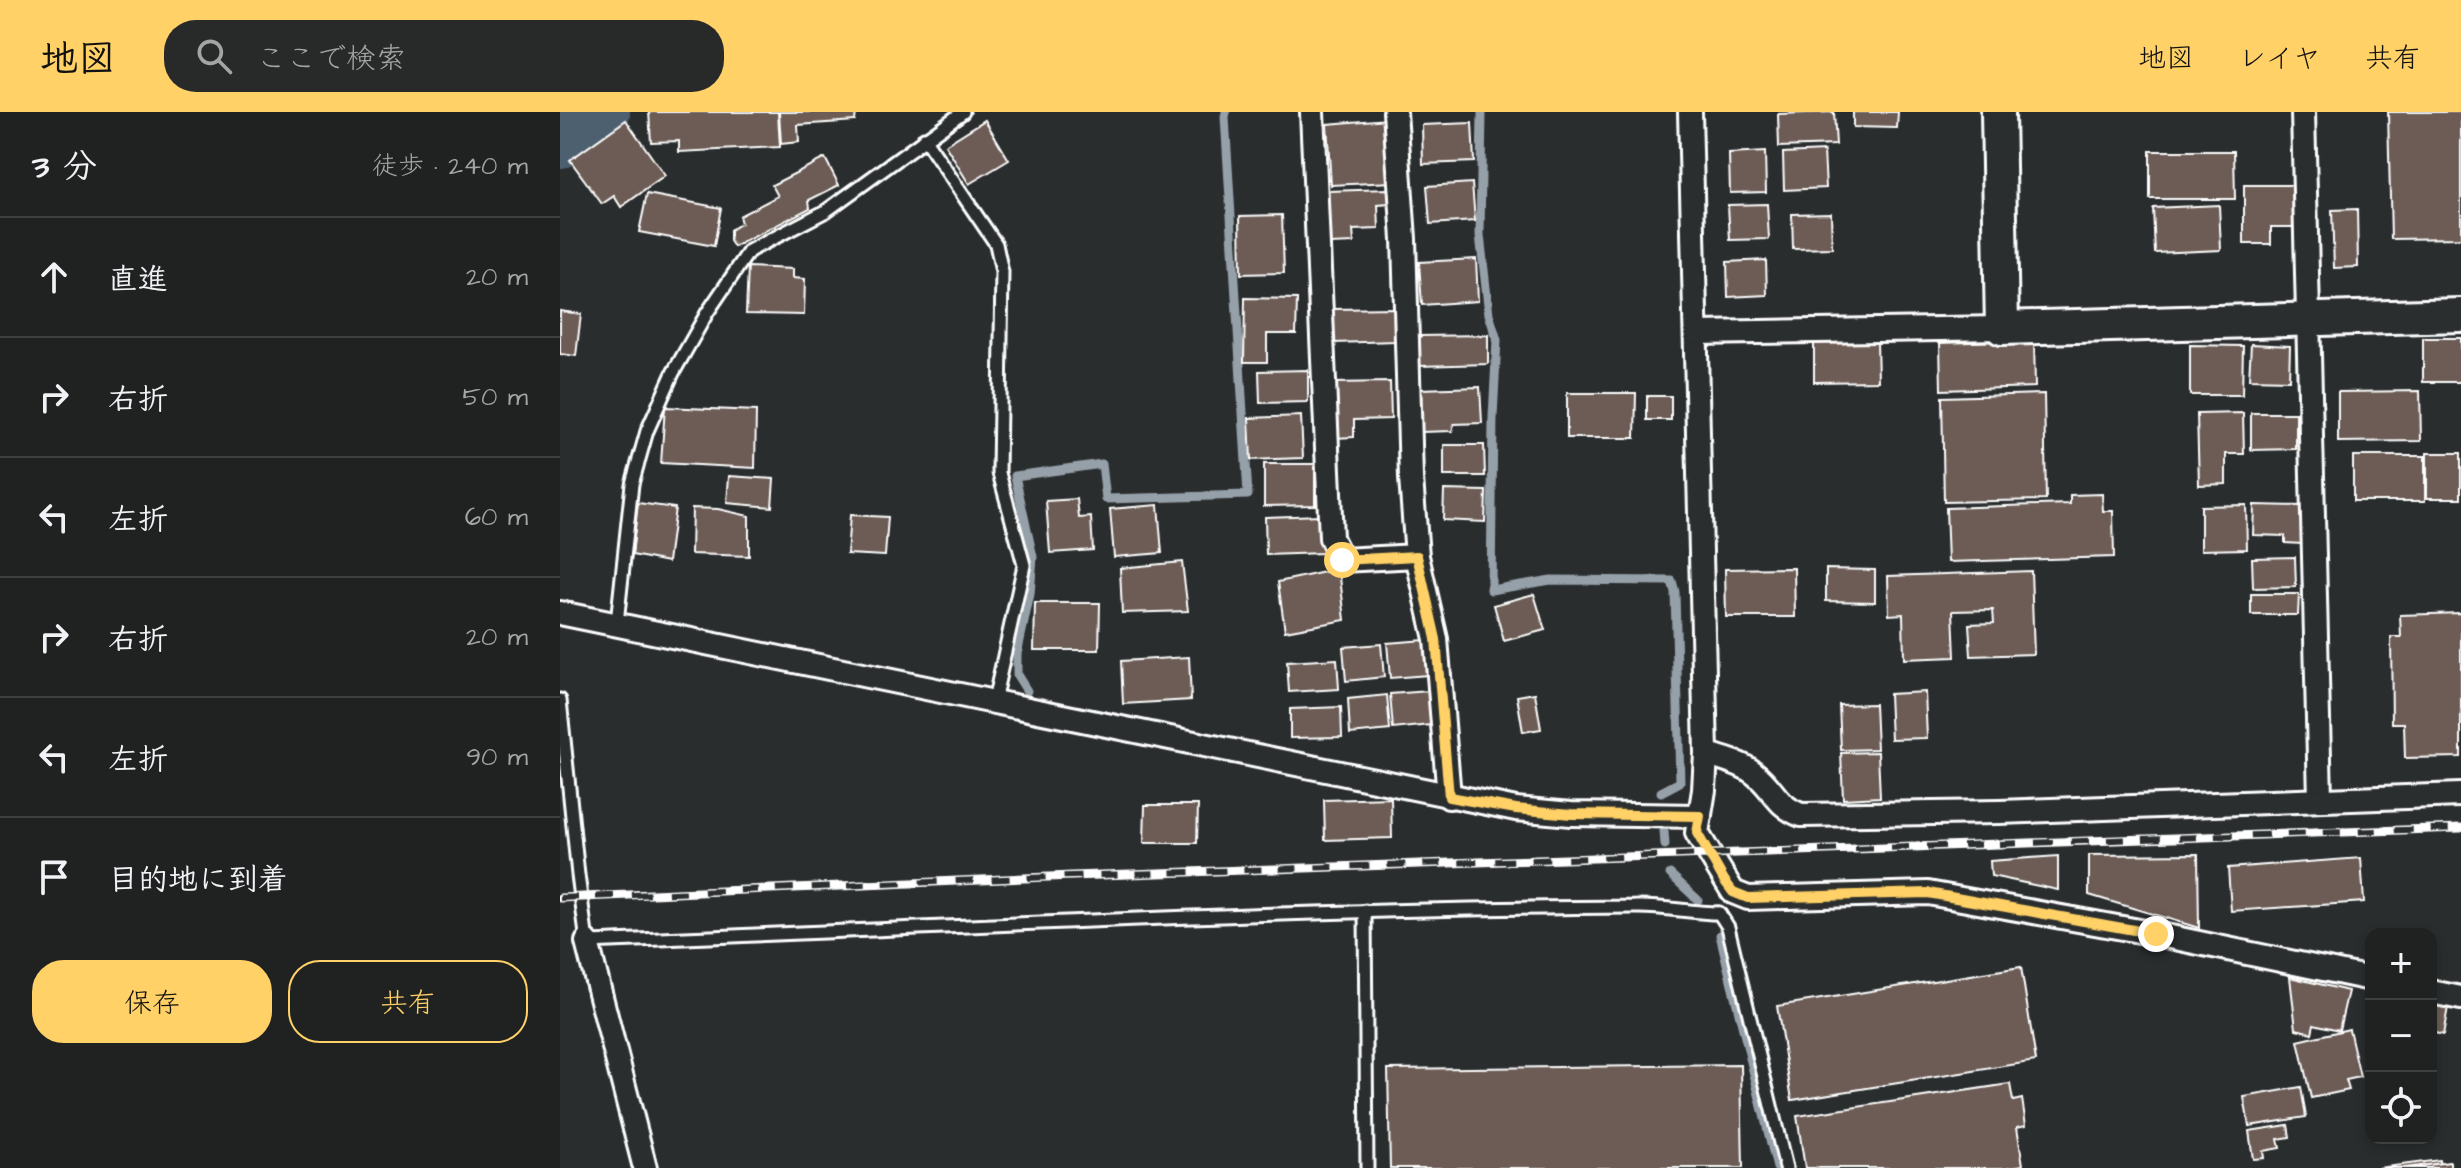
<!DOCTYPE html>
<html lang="ja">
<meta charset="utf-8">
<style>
body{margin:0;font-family:"Architects Daughter","Klee One",sans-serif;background:#282a2a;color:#f1f3f6}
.controls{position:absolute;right:24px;bottom:24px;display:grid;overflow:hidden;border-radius:16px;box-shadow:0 4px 12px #0003}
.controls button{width:72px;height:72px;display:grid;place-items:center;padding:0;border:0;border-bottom:2px solid #3d3f40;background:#202222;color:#f1f3f6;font:40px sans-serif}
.stop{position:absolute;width:24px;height:24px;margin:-18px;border:6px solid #ffd166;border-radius:50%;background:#fff}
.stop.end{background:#ffd166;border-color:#fff;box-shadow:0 2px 8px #0008}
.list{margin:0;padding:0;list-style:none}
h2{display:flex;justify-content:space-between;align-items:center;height:104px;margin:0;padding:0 32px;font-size:34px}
h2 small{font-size:26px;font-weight:400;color:#a2a4a5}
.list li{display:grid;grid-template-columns:52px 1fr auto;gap:24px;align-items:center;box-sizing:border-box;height:120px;padding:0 32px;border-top:2px solid #3d3f40}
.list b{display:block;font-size:30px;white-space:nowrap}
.list em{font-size:26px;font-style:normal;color:#a2a4a5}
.actions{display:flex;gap:16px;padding:24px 32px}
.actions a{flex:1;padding:18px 0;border:2px solid #ffd166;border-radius:32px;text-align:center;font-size:28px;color:#ffd166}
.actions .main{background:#ffd166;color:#111}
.icon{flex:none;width:44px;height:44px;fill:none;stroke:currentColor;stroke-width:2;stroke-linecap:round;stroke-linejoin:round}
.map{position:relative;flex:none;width:1901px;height:1056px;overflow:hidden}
header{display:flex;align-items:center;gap:48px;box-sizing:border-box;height:112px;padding:0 40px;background:#ffd166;color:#111}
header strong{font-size:38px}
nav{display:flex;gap:44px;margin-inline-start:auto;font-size:28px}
.search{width:560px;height:72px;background:#282a2a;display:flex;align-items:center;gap:20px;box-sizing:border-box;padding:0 28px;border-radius:32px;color:#a2a4a5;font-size:30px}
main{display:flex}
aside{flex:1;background:#202222}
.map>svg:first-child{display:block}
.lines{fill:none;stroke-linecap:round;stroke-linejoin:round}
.stream{stroke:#95a0a9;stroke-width:9}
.river{stroke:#4e6070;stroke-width:54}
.building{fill:#6c5c54;stroke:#fff;stroke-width:2}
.lane-casing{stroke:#fff;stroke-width:17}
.street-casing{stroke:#fff;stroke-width:28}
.secondary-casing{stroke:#fff;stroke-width:38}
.lane{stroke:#2a2d2e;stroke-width:11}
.street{stroke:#2a2d2e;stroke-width:22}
.secondary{stroke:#2a2d2e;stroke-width:32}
.rail-casing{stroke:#fff;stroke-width:9}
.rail{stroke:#2a2d2e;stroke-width:6;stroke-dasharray:18;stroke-linecap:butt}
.route{stroke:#ffd166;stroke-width:10}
</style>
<header>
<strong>地図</strong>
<div class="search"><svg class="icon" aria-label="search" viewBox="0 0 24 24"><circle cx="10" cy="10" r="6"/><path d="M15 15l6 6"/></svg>ここで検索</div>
<nav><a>地図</a><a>レイヤ</a><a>共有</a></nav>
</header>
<main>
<aside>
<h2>3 分<small>徒歩 · 240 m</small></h2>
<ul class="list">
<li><svg class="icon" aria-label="ahead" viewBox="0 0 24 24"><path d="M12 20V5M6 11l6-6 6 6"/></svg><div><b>直進</b></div><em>20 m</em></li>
<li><svg class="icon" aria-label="right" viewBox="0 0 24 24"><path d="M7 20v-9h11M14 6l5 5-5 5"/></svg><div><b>右折</b></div><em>50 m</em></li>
<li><svg class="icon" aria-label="left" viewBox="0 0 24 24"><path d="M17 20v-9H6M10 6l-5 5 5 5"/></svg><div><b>左折</b></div><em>60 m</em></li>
<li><svg class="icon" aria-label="right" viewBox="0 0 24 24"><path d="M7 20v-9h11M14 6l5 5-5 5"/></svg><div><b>右折</b></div><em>20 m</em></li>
<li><svg class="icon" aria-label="left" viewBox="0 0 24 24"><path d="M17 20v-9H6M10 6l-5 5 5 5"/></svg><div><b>左折</b></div><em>90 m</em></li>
<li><svg class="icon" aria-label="arrive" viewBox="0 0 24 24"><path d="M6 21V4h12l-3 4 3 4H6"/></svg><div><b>目的地に到着</b></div></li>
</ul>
<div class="actions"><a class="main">保存</a><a>共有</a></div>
</aside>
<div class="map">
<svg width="1901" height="1056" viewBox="0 0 1901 1056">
<rect width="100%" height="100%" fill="#2a2d2e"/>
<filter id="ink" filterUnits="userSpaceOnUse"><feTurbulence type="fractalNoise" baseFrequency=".0125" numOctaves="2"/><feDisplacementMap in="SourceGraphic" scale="16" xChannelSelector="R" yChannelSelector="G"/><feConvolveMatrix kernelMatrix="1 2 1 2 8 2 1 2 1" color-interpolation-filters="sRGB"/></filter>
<g filter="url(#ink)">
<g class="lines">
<g class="stream">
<polyline points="922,0 920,123 929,202 937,228 933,305 931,478 991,468 1112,469 1115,480 1120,670 1101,680"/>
<polyline points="467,579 457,563 457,542 470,482 473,445 455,364 542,352 546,387 688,383 665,5 666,0"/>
<polyline points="1104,719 1105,733"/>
<polyline points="1110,762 1138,788"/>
<polyline points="1160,823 1217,1056"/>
</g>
<polyline class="river" points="0,29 43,0"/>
</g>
<g class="building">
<polygon points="89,0 218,0 220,35 119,40 119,29 91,30"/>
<polygon points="219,0 296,0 295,9 238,13 239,30 221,32"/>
<polygon points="1274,0 1276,33 1219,35 1218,2"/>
<polygon points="1293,0 1338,0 1337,16 1293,15"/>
<polygon points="1828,0 1901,0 1901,126 1831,127"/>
<polygon points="828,7 832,70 771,73 767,12"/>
<polygon points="66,8 105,64 61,95 54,84 42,92 10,48"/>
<polygon points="425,8 449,48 409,72 385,33"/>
<polygon points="912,11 914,50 863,52 862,13"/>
<polygon points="1264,39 1266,76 1224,78 1223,41"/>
<polygon points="1590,39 1674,39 1675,87 1590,87"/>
<polygon points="1205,40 1206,80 1170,81 1169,42"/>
<polygon points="265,46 279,73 249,88 250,96 174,135 170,129 170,118 181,111 179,104 218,84 212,73"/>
<polygon points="912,71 915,109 870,112 867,74"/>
<polygon points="1684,73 1733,73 1733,115 1711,115 1711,132 1684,132"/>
<polygon points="829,77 830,92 818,93 819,117 793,118 794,131 770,132 768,79"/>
<polygon points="87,82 161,96 154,134 79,120"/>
<polygon points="1207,92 1209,127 1170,128 1168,93"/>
<polygon points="1659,93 1661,138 1595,141 1593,96"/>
<polygon points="1797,97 1798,155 1774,156 1772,98"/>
<polygon points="1271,101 1272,136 1233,137 1232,102"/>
<polygon points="722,103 724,161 681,162 680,104"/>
<polygon points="916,147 918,189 862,193 859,150"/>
<polygon points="1206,148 1207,183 1168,185 1167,150"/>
<polygon points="188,155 233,157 233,166 245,167 244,203 186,202"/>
<polygon points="685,186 737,187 736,222 707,222 707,250 684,250"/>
<polygon points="834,196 835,229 774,231 773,197"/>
<polygon points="0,199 21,202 16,244 0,242"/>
<polygon points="928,223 928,252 859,254 858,224"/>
<rect x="1863" y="226" width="38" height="44"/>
<polygon points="1474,228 1475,275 1381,278 1380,231"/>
<polygon points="1254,229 1317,229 1318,269 1254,270"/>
<polygon points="1691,232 1730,234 1729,268 1689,267"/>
<polygon points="1630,233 1683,234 1682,283 1630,283"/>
<polygon points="748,258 748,290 700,291 699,259"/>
<polygon points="830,270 831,307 794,308 794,325 774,326 772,271"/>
<polygon points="920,275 922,311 894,312 892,319 861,320 860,277"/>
<polygon points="1860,279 1861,329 1778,330 1778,280"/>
<polygon points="1007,281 1076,281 1075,326 1007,326"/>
<polygon points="1484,282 1486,388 1384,390 1382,285"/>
<rect x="1087" y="284" width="24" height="24"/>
<polygon points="105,295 196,299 195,356 101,351"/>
<polygon points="1683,301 1684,342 1666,342 1666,372 1639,373 1637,302"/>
<polygon points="1691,301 1736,301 1736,337 1691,338"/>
<polygon points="741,304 743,346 691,348 689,306"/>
<polygon points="884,333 924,333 925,364 884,364"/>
<rect x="1867" y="341" width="34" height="45"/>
<rect x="1793" y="344" width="72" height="45"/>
<polygon points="704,352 755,352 755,393 704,394"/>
<polygon points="169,364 214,367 212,395 167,391"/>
<polygon points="884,378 926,379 925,410 883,408"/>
<polygon points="1542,382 1543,399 1553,399 1554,445 1388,450 1386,396 1510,392 1510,383"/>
<polygon points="517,387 519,406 531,405 533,438 490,441 486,389"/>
<polygon points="78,391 115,396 108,450 72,443"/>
<polygon points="598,393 602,441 554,445 550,397"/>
<polygon points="1686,393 1687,437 1641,438 1641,394"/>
<polygon points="1694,393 1743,394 1742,432 1725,431 1725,424 1693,423"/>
<polygon points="132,396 158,397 189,404 189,444 131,442"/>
<polygon points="290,403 328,405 325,444 287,442"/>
<polygon points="761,403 763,441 706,443 705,405"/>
<polygon points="1735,445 1736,475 1693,476 1692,446"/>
<polygon points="622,450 628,499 562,501 560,456"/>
<polygon points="1234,456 1235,505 1166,505 1165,457"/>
<polygon points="779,457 785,508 725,519 718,470"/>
<polygon points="1266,457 1315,458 1315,490 1266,489"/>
<polygon points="1471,459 1474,542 1411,544 1409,512 1434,511 1433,498 1393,499 1395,545 1344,547 1343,502 1329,503 1328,464"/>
<polygon points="974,482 985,518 944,529 934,493"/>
<polygon points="1691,482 1739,482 1738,503 1691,503"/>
<polygon points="475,491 540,491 539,538 474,538"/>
<polygon points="1901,501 1901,645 1845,646 1844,611 1832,611 1831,525 1841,525 1840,503"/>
<polygon points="865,528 868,563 830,566 827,531"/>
<polygon points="821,532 824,565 786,569 783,535"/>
<polygon points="629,545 631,588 563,592 561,549"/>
<polygon points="777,547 779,577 729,580 727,550"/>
<polygon points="869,579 871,613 833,617 830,582"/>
<polygon points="1365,580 1367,626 1331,627 1329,582"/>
<polygon points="975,581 981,617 963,620 957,584"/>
<polygon points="827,583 830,618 790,622 788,587"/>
<polygon points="1315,592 1317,637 1281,638 1279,593"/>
<polygon points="781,595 782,625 730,626 730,597"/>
<polygon points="1318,640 1320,685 1283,687 1281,641"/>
<polygon points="831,686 832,726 765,728 764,688"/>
<polygon points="585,693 638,693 637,731 584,731"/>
<polygon points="1638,742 1639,816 1529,783 1529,743"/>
<polygon points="1498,744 1498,778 1431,764 1430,749"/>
<polygon points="1801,746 1804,790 1671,799 1668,756"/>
<polygon points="1461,855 1476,949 1232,988 1217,894"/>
<polygon points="1730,865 1788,879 1779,918 1754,912 1752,921 1736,917"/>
<polygon points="1871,891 1888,895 1883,923 1875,921 1871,928"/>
<polygon points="1789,917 1800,965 1786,968 1789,978 1751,986 1738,929"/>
<polygon points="1181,953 1183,1056 830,1056 828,957"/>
<polygon points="1450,972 1453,989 1462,987 1466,1013 1457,1015 1463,1053 1446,1056 1245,1056 1237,1004"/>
<polygon points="1741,975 1746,1005 1689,1014 1684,985"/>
<polygon points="1728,1013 1730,1025 1718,1027 1720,1036 1703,1039 1704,1046 1693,1047 1689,1019"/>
<polygon points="1879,1048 1880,1056 1818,1056"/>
<polygon points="1890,1050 1890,1056 1845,1056"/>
</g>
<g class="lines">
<g class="lane-casing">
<g id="lane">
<polyline points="364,26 436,132 442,160 439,361 464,453 434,589"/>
<polyline points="57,511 72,372 87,319 113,261 147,201 189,139 266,99 403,0"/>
<path d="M0,588L18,763L27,830C376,816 725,797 1075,795C1103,794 1131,801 1159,801"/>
<polyline points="805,799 807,1056"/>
<polyline points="1159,801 1168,815 1226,1056"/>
</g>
</g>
<g class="street-casing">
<g id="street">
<polyline points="752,0 771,426 782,448 857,444"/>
<polyline points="835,0 844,127 851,366 857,444 876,527 889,685"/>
<polyline points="1130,0 1146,641 1144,678 1137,721 1173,780 1188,786 1368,781 1596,822 1811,867"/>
<polyline points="1743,0 1760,687"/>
<polyline points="1137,221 1442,216"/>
<polyline points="0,501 956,697 1011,702 1140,704"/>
<path d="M1146,641C1161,647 1181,650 1194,661C1214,676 1216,694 1241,703L1439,700L1901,683"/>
<polyline points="27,830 85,1056"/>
<polyline points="1871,880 1901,886"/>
</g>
</g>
<g class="secondary-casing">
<polyline id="secondary" points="1438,0 1442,216 1901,203"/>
</g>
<use href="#lane" class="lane"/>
<use href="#street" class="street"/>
<use href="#secondary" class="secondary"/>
<g class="rail-casing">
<polyline id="rail" points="0,786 512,764 1901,716"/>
</g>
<use href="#rail" class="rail"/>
</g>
</g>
<g class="lines" filter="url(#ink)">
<polyline class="route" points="782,448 857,444 876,527 889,685 956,697 1011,702 1140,704 1137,721 1164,768 1173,780 1188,786 1368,781 1596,822"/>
</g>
</svg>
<div class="controls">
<button>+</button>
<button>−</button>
<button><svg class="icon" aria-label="locate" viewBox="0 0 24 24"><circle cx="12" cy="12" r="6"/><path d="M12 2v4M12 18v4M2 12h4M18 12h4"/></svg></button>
</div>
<div class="stop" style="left:782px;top:448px"></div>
<div class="stop end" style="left:1596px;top:822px"></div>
</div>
</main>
